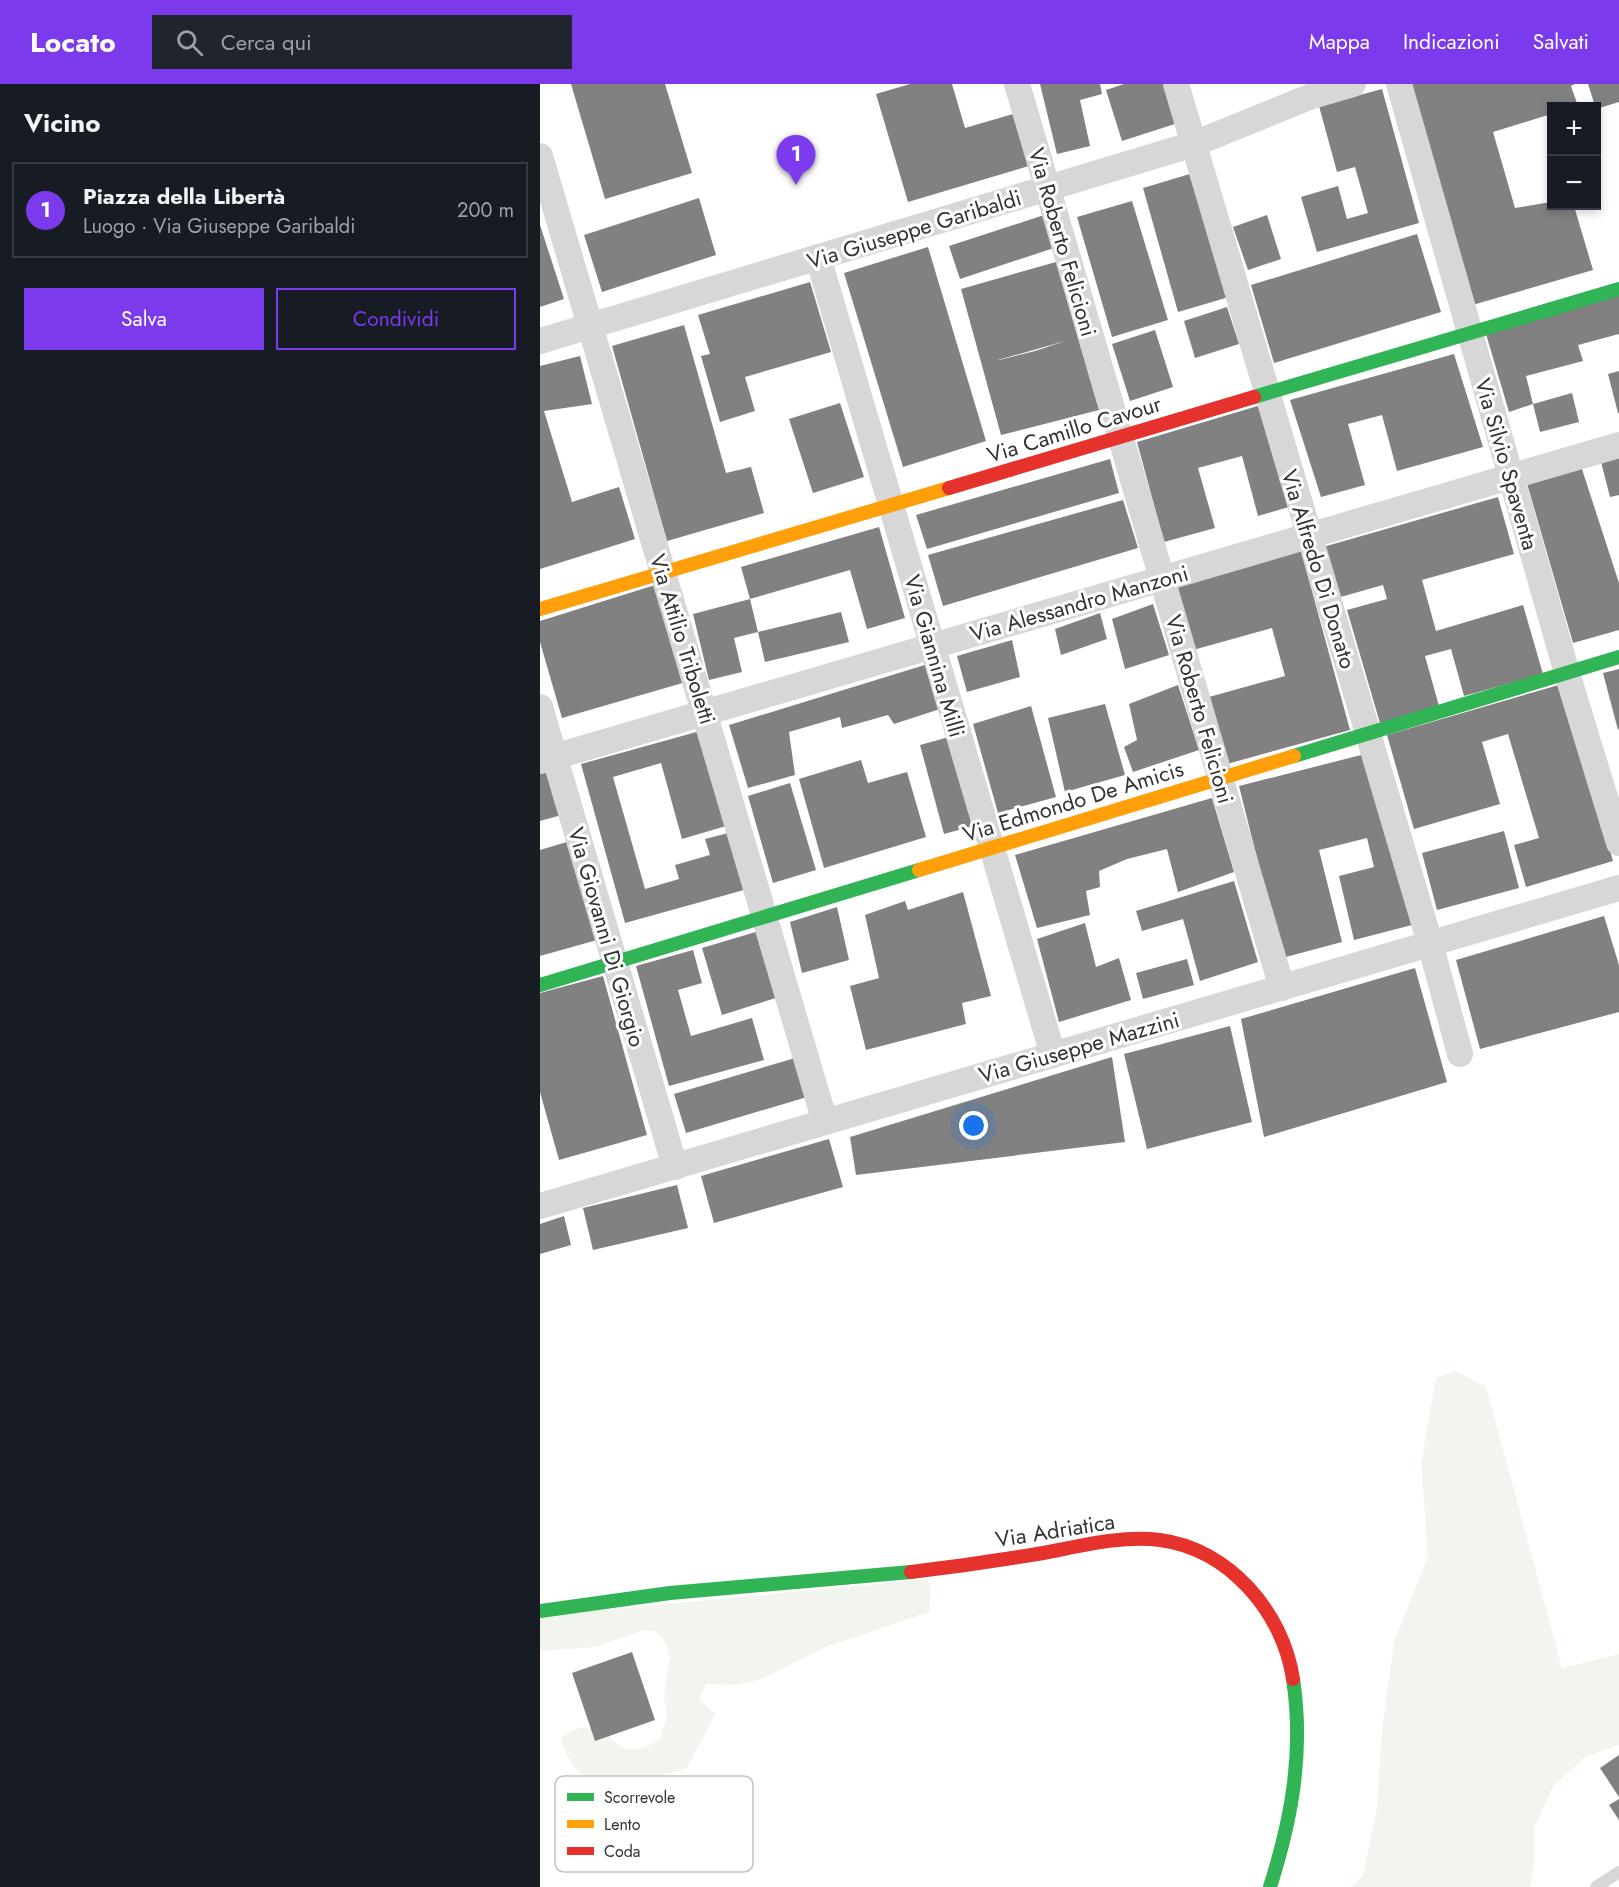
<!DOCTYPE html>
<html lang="it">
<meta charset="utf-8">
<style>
body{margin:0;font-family:Jost,sans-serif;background:#20242c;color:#f1f3f6}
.controls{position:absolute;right:18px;top:18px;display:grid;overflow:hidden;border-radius:0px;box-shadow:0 3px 9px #0003}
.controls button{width:54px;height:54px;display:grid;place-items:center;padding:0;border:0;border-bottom:2px solid #363941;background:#171b24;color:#f1f3f6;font:30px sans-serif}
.you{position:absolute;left:434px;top:1042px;width:21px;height:21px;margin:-15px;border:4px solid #fff;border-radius:50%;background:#1a73e8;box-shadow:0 0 0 9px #1a73e833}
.badge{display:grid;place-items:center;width:39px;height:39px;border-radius:50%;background:#7c3aed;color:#fff;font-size:20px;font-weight:700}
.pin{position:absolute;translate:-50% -50px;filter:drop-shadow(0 2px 3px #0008)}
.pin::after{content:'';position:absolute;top:32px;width:21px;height:18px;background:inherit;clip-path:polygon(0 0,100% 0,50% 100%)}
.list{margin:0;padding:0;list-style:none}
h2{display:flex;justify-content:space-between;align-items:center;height:78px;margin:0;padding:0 24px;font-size:26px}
h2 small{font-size:20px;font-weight:400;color:#9ea1a6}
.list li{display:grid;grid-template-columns:39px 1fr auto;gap:18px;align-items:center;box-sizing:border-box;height:96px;margin:0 12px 12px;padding:0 12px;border:2px solid #363941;border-radius:0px}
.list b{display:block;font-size:22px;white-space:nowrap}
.list p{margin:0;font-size:20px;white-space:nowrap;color:#9ea1a6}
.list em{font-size:20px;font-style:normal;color:#9ea1a6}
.actions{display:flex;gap:12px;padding:18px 24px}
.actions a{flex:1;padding:14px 0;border:2px solid #7c3aed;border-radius:0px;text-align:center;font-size:21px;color:#7c3aed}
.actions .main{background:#7c3aed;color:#fff}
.icon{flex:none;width:33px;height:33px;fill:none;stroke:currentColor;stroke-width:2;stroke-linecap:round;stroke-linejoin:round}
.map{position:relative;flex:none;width:1079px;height:1803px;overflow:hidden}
header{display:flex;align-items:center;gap:36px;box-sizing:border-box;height:84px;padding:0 30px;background:#7c3aed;color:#fff}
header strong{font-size:28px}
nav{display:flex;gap:33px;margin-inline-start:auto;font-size:21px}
.search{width:420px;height:54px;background:#20242c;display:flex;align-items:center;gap:15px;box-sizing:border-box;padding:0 21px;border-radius:0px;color:#9ea1a6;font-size:22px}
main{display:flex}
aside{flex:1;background:#171b24}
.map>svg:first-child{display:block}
.green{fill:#f1f5ed}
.building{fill:#818181;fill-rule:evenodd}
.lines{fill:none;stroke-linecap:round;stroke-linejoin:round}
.lane{stroke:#d7d7d7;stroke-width:12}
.street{stroke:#d7d7d7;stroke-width:26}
.fast{stroke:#30b455;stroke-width:14}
.slow{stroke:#ff9f0a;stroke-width:14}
.jam{stroke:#e5322d;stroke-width:14}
.labels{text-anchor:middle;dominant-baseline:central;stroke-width:6;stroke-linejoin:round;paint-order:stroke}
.street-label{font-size:22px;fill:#333;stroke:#fff}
.key{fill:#fff;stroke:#c2c2c2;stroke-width:1.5}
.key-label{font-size:16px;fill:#333}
</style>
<header>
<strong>Locato</strong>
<div class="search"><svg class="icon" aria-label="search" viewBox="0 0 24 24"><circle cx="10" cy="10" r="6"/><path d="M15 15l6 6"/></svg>Cerca qui</div>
<nav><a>Mappa</a><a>Indicazioni</a><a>Salvati</a></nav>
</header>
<main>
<aside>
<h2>Vicino<small></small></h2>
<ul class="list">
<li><span class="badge">1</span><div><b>Piazza della Libertà</b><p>Luogo · Via Giuseppe Garibaldi</p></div><em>200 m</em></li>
</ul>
<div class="actions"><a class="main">Salva</a><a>Condividi</a></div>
</aside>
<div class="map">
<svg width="1079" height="1803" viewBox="0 0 1079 1803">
<rect width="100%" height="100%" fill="#fff"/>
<g class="green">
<polygon points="916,1287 946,1303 1022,1584 1079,1570 1079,1661 1045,1673 1013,1703 994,1744 994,1778 990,1803 812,1803 823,1791 837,1724 842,1646 854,1558 888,1472 881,1379 896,1294"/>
<path d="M388,1495L391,1508L389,1528L285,1563L219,1596L196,1601L166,1600L159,1615L175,1630L147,1684L63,1708C42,1695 27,1678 21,1655C31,1643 51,1639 65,1649C71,1653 77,1661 83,1664C96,1669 109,1662 120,1656L127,1632L124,1613L130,1573L125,1557L115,1547L105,1546L55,1563L0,1567V1532Z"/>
</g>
<g class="building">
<polygon points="31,0 125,0 152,89 65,115"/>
<polygon points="370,0 412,0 425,44 473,30 489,82 368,118 336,10"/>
<polygon points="500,0 560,0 562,10 540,16 550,62 517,70"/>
<polygon points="584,0 626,0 638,39 582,57 566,6"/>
<polygon points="872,0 1035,0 1031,2 1038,22 1011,22 1011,30 953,48 975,124 1011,118 1011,122 1034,122 1053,186 929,222"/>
<polygon points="1048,0 1079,0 1079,18 1056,25"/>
<polygon points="842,5 879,139 777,168 761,113 798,102 807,135 828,129 815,83 797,88 779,22"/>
<polygon points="653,89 689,213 638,228 603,104"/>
<polygon points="159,114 176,171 62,208 44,151"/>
<polygon points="592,117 628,236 572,253 537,133"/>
<polygon points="504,131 514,164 420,195 409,162"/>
<polygon points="727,131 741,175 708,186 693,143"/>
<polygon points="0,141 24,215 0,223"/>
<polygon points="877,150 901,228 734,279 711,201"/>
<polygon points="388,163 446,357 363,383 304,189"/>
<path d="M516,178L559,326L461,351L421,205ZM525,257L495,267L459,276H458Z"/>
<polygon points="270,198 291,268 205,293 215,327 180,338 161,272 170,270 158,231"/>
<polygon points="1079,211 1079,250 1038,261 1043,277 986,292 993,320 969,328 946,250"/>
<polygon points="687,223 699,260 655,274 644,237"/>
<polygon points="144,241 186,389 211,383 224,429 127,457 72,262"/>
<polygon points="615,246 633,303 590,317 572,260"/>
<polygon points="914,270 943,363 857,387 842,331 808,340 825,401 781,413 750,316"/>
<polygon points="40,272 52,320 4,327 32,418 79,403 95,455 0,485 0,282"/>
<polygon points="1079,287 1079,329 1078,329 1068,290"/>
<polygon points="1032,309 1039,338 1000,348 993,320"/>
<polygon points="300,319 324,393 273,409 249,335"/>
<polygon points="721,321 749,423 718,432 702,372 658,384 675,444 624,458 597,358"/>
<polygon points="1079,368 1079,411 1070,413 1060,374"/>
<polygon points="570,375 579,409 387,465 376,431"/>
<polygon points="1040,379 1079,499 1079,546 1033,559 986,396"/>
<polygon points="958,413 974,470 882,496 896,547 983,521 1003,590 924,612 911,565 885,572 899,622 840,639 807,526 847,515 843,501 797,514 783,463"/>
<polygon points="583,416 598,464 403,522 388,471"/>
<polygon points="339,443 365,534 327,545 310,486 210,515 201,483"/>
<polygon points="761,467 810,646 687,680 669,613 745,592 732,544 653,566 636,502"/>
<polygon points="115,501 146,598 22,634 0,558 0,537"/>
<polygon points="210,515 218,548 194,554 202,588 169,596 153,530"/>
<polygon points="613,520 629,571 585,585 572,535"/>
<polygon points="301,528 309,558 225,578 218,548"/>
<polygon points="560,529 567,555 521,571 515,545"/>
<polygon points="472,556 480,593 427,608 417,572"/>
<polygon points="388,580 403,624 354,640 348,631 302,644 300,633 249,648 255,691 208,704 189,641"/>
<polygon points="1079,585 1079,645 1078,646 1063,589"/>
<polygon points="1022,600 1073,777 986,803 974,761 999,754 968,650 942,658 960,720 874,745 847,651"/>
<polygon points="638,601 659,666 593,688 584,663 597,656 589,620"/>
<polygon points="565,620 585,691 525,708 508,634"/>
<polygon points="491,622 516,713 458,729 433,640"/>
<polygon points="160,647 186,742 142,755 121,679 73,693 105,805 139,795 135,781 170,771 165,755 188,749 204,806 85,839 41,680"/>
<polygon points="409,653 433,742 404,750 380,661"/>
<polygon points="829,669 872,841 814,856 799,792 834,783 827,754 779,766 802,858 742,874 699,702"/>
<polygon points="321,676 328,699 367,688 386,753 284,784 259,695"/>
<polygon points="12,687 25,730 0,737 0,690"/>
<polygon points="250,699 276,786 233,799 208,712"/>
<polygon points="672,714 694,788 638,808 627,765 587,775 559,787 560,803 546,807 550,831 497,844 475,771"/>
<polygon points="964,747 979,804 897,826 882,769"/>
<polygon points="30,757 57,856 0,872 0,766"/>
<polygon points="694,797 718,878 660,897 643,835 602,847 596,827"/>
<polygon points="423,808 451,912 422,919 426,940 326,966 310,902 339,894 325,831 365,817 368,826"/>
<polygon points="297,823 309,876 262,889 250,838"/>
<polygon points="1064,832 1079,881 1079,928 940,965 916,876"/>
<polygon points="545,839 556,883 579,874 591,916 519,938 497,855"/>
<polygon points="219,847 239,913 182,931 162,864"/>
<polygon points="153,866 162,899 138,906 151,952 212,934 224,976 129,1002 96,882"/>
<polygon points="647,875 654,901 603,915 596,889"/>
<polygon points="875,884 907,998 724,1053 701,935"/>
<polygon points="63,892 107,1051 19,1076 0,1008 0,909"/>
<polygon points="690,942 712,1038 607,1065 584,970"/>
<polygon points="572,973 585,1058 316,1091 310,1053"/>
<polygon points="255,974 267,1013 146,1049 134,1010"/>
<polygon points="289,1055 303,1103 174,1139 161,1092"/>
<polygon points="137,1101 148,1144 53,1166 43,1124"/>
<polygon points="24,1132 31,1161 0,1170 0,1140"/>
<polygon points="92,1568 115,1636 55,1657 32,1589"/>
<polygon points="1079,1671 1079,1713 1060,1684"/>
<polygon points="1079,1715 1079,1736 1069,1721"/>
</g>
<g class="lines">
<polyline class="lane" points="1056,1803 1079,1788"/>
<g class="street">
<polyline points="477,0 742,904"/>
<polyline points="636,0 890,859 920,970"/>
<polyline points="859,0 1027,589 1079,759"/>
<polyline points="0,72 285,1038"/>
<polyline points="278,173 513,971"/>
<polyline points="0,257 654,60 772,12 813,0"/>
<polyline points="0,623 135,1083"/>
<polyline points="0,677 1079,361"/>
<polyline points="0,1122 1079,804"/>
</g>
<g class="fast">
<polyline points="714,313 1079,205"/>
<polyline points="754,672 1079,573"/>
<polyline points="0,901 379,786"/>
<polyline points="0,1527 130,1509 371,1488"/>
<path d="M730,1803C752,1734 764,1667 753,1595"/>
</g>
<g class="slow">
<polyline points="0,525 409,404"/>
<polyline points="379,786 754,672"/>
</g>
<g class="jam">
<polyline points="409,404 714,313"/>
<path d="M371,1488C413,1483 455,1477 497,1470C537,1463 579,1451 620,1456C689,1465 743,1528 753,1595"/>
</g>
</g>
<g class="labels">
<g class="street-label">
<text transform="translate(374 145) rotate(-17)">Via Giuseppe Garibaldi</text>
<text transform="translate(523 158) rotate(74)">Via Roberto Felicioni</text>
<text transform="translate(534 345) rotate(-17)">Via Camillo Cavour</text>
<text transform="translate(967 380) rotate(74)">Via Silvio Spaventa</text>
<text transform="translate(779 485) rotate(73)">Via Alfredo Di Donato</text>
<text transform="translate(539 519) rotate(-16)">Via Alessandro Manzoni</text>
<text transform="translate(143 555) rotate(73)">Via Attilio Triboletti</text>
<text transform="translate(395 572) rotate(74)">Via Giannina Milli</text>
<text transform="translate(660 625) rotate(74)">Via Roberto Felicioni</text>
<text transform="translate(533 717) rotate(-17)">Via Edmondo De Amicis</text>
<text transform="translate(67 853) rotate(74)">Via Giovanni Di Giorgio</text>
<text transform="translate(539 963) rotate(-16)">Via Giuseppe Mazzini</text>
<text transform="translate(515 1446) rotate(-9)">Via Adriatica</text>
</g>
</g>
<rect x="15" y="1692" width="198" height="96" rx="9" class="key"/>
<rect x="27" y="1709" width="27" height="8" fill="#30b455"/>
<rect x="27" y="1736" width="27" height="8" fill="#ff9f0a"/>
<rect x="27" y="1763" width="27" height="8" fill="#e5322d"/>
<g class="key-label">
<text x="64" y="1719">Scorrevole</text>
<text x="64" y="1746">Lento</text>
<text x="64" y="1773">Coda</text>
</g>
</svg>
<div class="controls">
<button>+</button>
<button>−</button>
</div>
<div class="you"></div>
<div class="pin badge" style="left:256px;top:101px">1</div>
</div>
</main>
